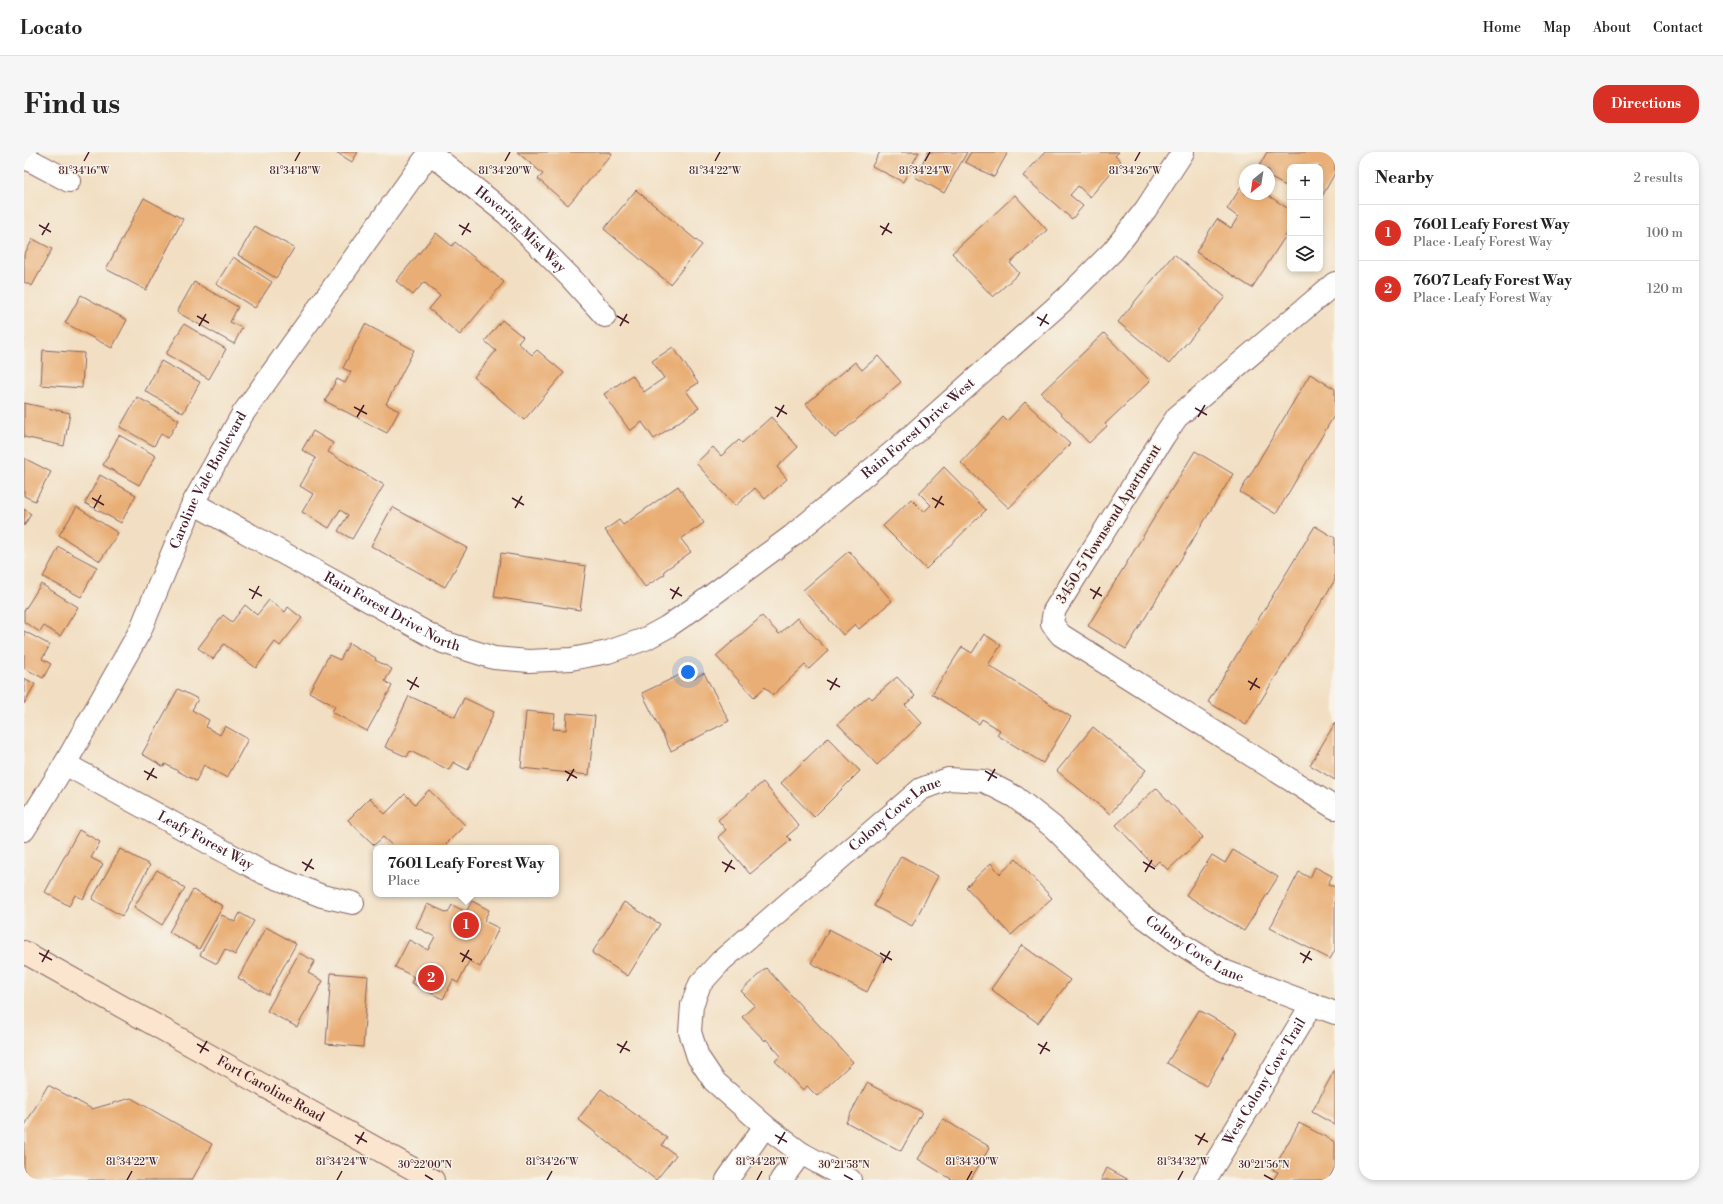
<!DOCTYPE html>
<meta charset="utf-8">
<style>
body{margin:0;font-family:"Libre Bodoni",serif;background:#f6f6f6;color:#222}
.controls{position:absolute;right:12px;top:12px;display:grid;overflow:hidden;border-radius:8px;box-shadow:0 2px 6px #0003}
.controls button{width:36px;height:36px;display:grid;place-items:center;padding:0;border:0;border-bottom:1px solid #e0e0e0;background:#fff;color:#222;font:20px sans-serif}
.compass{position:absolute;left:1215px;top:12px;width:36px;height:36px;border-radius:50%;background:#fff;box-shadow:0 2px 6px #0003;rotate:210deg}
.you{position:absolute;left:664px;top:520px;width:14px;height:14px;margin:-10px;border:3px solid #fff;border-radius:50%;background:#1a73e8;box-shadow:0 0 0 6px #1a73e833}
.badge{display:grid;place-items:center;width:26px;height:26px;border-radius:50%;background:#d93025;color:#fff;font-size:13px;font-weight:700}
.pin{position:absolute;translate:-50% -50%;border:2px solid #fff;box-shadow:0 1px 4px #0006}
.popup{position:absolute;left:349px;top:693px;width:186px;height:52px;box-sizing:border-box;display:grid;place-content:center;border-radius:8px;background:#fff;filter:drop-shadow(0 1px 3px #0005);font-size:13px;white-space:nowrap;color:#767676}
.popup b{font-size:15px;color:#222}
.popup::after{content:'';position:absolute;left:50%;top:100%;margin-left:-8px;border:8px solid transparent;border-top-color:#fff}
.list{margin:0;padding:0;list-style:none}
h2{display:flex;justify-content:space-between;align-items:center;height:52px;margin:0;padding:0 16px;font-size:17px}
h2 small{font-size:13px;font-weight:400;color:#767676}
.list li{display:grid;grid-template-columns:26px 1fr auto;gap:12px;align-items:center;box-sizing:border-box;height:56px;padding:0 16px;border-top:1px solid #e0e0e0}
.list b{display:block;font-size:15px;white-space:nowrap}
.list p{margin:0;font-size:13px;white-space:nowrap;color:#767676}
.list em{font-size:13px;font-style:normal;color:#767676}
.icon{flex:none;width:22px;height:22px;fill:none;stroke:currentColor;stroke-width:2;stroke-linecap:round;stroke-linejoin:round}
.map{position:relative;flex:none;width:1311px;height:1028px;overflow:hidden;border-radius:16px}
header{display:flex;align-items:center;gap:24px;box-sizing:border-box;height:56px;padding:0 20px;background:#fff;border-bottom:1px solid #e0e0e0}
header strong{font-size:19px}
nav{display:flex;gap:22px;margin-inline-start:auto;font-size:14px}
.intro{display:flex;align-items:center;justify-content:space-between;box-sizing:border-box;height:96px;padding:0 24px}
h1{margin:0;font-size:28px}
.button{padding:10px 18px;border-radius:16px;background:#d93025;color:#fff;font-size:14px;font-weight:700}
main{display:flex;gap:24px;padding:0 24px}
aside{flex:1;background:#fff;border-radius:16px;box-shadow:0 2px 6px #0003}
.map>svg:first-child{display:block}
.building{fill:#e9ae74}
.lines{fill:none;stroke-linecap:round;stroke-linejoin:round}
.street-casing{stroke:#856260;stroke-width:24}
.secondary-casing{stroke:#856260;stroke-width:24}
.street{stroke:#fff;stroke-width:22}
.secondary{stroke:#fbe5cf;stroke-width:22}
.ticks{fill:none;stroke:#4a1f2b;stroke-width:1.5}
.labels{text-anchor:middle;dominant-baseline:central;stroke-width:3;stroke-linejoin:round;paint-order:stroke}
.street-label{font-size:14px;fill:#4a1f2b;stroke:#f7f3e8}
.ticks-label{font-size:10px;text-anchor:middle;fill:#4a1f2b;stroke:#f7f3e8;stroke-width:3;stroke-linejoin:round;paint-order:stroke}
</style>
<header>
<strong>Locato</strong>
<nav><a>Home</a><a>Map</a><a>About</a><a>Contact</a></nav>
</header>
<div class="intro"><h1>Find us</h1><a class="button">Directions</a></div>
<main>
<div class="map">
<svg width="1311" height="1028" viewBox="0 0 1311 1028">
<rect width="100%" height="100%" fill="#f7f3e8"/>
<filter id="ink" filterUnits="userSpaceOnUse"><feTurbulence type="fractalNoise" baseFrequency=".025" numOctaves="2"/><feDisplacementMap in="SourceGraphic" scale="8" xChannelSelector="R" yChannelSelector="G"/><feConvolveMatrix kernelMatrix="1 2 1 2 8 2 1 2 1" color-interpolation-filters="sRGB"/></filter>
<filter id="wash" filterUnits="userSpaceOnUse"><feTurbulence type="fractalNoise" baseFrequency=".012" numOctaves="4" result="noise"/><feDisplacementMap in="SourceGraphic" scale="16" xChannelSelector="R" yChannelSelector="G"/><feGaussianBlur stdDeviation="0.9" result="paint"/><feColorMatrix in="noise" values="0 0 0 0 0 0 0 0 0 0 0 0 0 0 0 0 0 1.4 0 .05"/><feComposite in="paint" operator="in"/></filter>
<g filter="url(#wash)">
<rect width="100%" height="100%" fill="#f2dfc3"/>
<g id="blocks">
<g class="building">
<polygon points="312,0 334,0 328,10"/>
<polygon points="493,0 586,0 588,2 544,53 514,27 519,22"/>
<polygon points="856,0 895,0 879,30 848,14"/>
<polygon points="904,0 943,0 920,41 891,25"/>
<polygon points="947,0 984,0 970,25 941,10"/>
<polygon points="1021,0 1095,0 1091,4 1097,9 1066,45 1054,34 1046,43 1059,54 1048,67 999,24"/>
<polygon points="1243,0 1311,0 1311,21 1296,48 1296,15 1266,15 1266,36 1245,25 1245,18 1233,18"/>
<polygon points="1221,29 1221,42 1242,42 1266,58 1266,77 1228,136 1172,100 1193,67 1207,76 1214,65 1203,57"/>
<polygon points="612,38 678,93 646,132 580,77"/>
<polygon points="991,43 1023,78 986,111 995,121 969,145 928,101"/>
<polygon points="120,46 159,67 122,138 82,117"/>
<polygon points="231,74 270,96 252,126 214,103"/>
<polygon points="412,81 428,94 431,90 480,130 436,183 405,157 416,144 400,130 389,143 372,129"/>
<polygon points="9,87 28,97 8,134 0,130 0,103"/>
<polygon points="1150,102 1201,145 1145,212 1094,170"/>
<polygon points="209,105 248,130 231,156 192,132"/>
<polygon points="170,130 214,155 206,170 218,176 210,192 153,160"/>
<polygon points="57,143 103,168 88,196 41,171"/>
<polygon points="478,168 499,185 494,191 508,203 513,198 540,221 500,268 450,225 472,199 461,189"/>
<polygon points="160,172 202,197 185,227 142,202"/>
<polygon points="341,172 390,198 362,252 375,259 363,281 301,249 313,227 321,231 327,220 319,216"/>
<polygon points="1080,181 1126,229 1081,272 1083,274 1065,291 1017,241"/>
<polygon points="649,195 674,231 662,239 675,256 630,287 618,270 606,279 580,242 608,223 620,240 640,226 628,209"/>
<polygon points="19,198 60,201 58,236 17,233"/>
<polygon points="854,204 877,230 811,286 782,252 831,210 838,218"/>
<polygon points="137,209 176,230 159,261 121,239"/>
<polygon points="1286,222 1311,237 1311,262 1252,362 1216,340"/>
<polygon points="113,245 155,268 144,286 137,282 130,294 96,275"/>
<polygon points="1001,250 1046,292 985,356 937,311 979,265 983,269"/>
<polygon points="0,251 46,261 40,294 0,285"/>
<polygon points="747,265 774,295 753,315 763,327 741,347 731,336 711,354 672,311 689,295 697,304 715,288 718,291"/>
<polygon points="289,279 309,291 304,300 360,333 328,387 314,379 324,363 316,358 305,376 278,360 289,342 276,334 292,306 278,298"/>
<polygon points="95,283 132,304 115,333 79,313"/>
<polygon points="1171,299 1209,322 1102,497 1064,474"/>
<polygon points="0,306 27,320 11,349 0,344"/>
<polygon points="920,315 962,358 902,417 859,374 887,347 900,360 907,353 895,341"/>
<polygon points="76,323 112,343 97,371 61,351"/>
<polygon points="654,334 680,371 657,387 667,400 640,419 641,422 621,435 581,378 595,368 599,373"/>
<polygon points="53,355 94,381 76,409 35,383"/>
<polygon points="368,355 443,396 421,435 347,394"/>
<polygon points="0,357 7,362 0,374"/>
<polygon points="1291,374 1311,386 1311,428 1222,573 1184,550"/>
<polygon points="35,395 73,415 57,445 19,425"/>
<polygon points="825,399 868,449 835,477 831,472 819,483 779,438"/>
<polygon points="477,401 562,414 556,458 470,445"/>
<polygon points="17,432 54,455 36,484 20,474 16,480 0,470 0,459"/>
<polygon points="245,448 261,460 264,455 278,466 256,494 251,490 232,516 200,492 189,507 174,496 199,463 208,470 221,453 233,463"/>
<polygon points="738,464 755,482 773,466 804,499 785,517 781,513 749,543 741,535 730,545 692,504"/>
<polygon points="0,479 26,493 18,507 27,512 19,526 0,516"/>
<polygon points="960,482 977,493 964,513 1047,565 1019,611 973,583 976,578 958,567 955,572 908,542 938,495 948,501"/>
<polygon points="325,491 352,506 351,508 368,517 361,529 368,534 343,579 308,560 311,554 285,540 305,503 316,508"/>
<polygon points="664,519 668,527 680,521 705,569 647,599 618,541"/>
<polygon points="873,525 891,544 881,553 898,571 853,613 814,572 845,544 848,547"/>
<polygon points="0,526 11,532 0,552"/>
<polygon points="154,537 174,547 168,558 185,568 182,575 196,583 201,574 224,587 203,626 180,613 172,629 141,612 140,615 118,602"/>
<polygon points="385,544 431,565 440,546 470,560 444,618 429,610 425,618 386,599 383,605 361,595"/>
<polygon points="502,559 531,562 529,577 542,578 543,561 571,564 565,623 497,616"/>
<polygon points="1311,571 1311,628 1286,613"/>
<polygon points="1069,575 1122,618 1086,662 1033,619"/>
<polygon points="804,586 836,619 790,665 757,631"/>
<polygon points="739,630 775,674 763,684 767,688 726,722 694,685 702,678 694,668"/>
<polygon points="1132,636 1179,685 1144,718 1135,709 1130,714 1092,673"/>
<polygon points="405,638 441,673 418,696 371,696 359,685 350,693 324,668 346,646 361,662 381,642 391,652"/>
<polygon points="55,678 76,690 67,706 79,712 59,747 51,743 45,754 21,740"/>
<polygon points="96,697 126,713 98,764 68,747"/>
<polygon points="1209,698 1254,725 1220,779 1162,743 1188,703 1201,711"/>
<polygon points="877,704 914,724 888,774 850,754"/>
<polygon points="992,707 1028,746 987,783 942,735 967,711 976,722"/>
<polygon points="1291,715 1308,724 1304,732 1311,735 1311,798 1306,807 1246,776 1275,720 1286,726"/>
<polygon points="133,718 161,736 138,773 110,755"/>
<polygon points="169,738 199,754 175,797 145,780"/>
<polygon points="448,749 465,758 460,769 475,776 456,815 445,809 434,831 429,828 419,847 387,831 390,825 371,815 385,788 404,798 408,790 411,785 392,775 403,752 424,761 428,753 442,760"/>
<polygon points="600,750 636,772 604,824 568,801"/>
<polygon points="216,761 230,769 211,803 201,797 193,812 176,803 198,763 211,770"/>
<polygon points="242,775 272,792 244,843 214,826"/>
<polygon points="805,777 860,806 843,840 787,811"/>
<polygon points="998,793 1046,828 1014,871 967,837"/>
<polygon points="275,801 291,809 284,821 299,829 273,875 243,859"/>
<polygon points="742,816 829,910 793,944 783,934 778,938 751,909 757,904 742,887 741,889 718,865 731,853 717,839"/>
<polygon points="307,821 344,824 339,895 302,892"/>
<polygon points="1175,858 1214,880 1182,934 1143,911"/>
<polygon points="1311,917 1311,973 1288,960"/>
<polygon points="843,931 898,960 877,999 822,970"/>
<polygon points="24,933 68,957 107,946 188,992 168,1028 0,1028 0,975"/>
<polygon points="577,937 643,986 638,993 652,1003 632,1028 554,967"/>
<polygon points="919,967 966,995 946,1028 929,1028 894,1007"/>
<polygon points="1275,971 1311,990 1311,1015 1304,1028 1249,1028 1254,1020 1249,1018"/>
<polygon points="1083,1016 1105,1028 1077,1028"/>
</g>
</g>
</g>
<g filter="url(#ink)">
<use href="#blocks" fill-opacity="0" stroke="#856260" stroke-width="1"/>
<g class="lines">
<g class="street-casing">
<g id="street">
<path id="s1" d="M405,0L483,62L546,125L581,164"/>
<polyline points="0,5 45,29"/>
<polyline points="1311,131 1153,265 1140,284 1030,459 1028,472 1037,483 1311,656"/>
<path id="s2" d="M169,351L419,490L470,506L505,509L547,507L584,500L621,487L643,475L672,455L768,384L876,294L1041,147L1089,99L1122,57L1159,0"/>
<path id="s3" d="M41,612L240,721L298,744L329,751"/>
<path id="s4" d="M0,678L41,612L116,479L169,351L218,263L406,0"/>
<polyline points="703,1028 741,974"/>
<polyline points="757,1028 777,1001"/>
<path id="s5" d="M826,1028L777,1001L741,974L690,929L674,905L666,880L668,853L676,832L697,809L897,637L924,627L960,629L991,645L1029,675L1116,762L1154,790L1200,819L1311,861"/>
<path id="s6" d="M1181,1028L1288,852"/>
</g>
</g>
<g class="secondary-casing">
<g id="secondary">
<path id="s7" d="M0,800L409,1028"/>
</g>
</g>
<use href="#street" class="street"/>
<use href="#secondary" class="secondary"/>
</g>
</g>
<path class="ticks" d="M60,9L65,0M271,9L276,0M481,9L486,0M691,9L696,0M901,9L906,0M1111,9L1116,0M15,73L27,80M435,73L447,80M856,74L868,81M18,83L25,71M438,83L445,71M858,83L865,71M173,164L185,171M593,164L605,171M1013,165L1025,172M175,174L182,162M596,174L603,162M1016,174L1023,162M330,255L343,262M751,255L763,262M1171,256L1183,263M333,265L340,253M753,265L760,253M1174,265L1181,253M68,346L80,353M488,346L500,353M908,346L920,353M70,356L77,343M491,356L498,344M911,356L918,344M225,437L238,444M646,437L658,444M1066,437L1078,444M228,447L235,434M648,447L655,435M1069,447L1076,435M383,528L395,535M803,528L816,535M1224,529L1236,536M386,538L393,525M806,538L813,526M1226,538L1233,526M120,619L133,626M541,619L553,626M961,619L973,626M123,628L130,616M543,629L550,617M964,629L971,617M278,710L290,717M698,710L711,717M1119,710L1131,717M281,719L288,707M701,720L708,708M1121,720L1128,708M15,801L28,808M436,801L448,808M856,801L868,808M1276,801L1288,808M18,810L25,798M438,810L445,798M859,811L866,799M1279,811L1286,799M173,892L185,899M593,892L606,899M1014,892L1026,899M176,901L183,889M596,901L603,889M1016,902L1023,890M331,983L343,990M751,983L763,990M1171,983L1184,990M333,992L340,980M754,992L761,980M1174,993L1181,981M401,1023L409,1028M820,1023L829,1028M1240,1023L1249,1028M103,1028L108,1019M313,1028L318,1019M523,1028L528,1019M733,1028L738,1019M943,1028L948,1019M1154,1028L1159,1019"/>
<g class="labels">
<g class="street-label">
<text stroke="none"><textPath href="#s1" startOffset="120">Hovering Mist Way</textPath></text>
<text stroke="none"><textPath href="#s2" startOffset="839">Rain Forest Drive West</textPath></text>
<text stroke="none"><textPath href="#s4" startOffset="396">Caroline Vale Boulevard</textPath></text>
<text transform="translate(1085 372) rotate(-58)">3450-5 Townsend Apartment</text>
<text stroke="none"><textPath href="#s2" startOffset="227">Rain Forest Drive North</textPath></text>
<text stroke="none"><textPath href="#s5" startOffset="533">Colony Cove Lane</textPath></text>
<text stroke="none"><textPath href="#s3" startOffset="160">Leafy Forest Way</textPath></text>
<text stroke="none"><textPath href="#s5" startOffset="905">Colony Cove Lane</textPath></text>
<text stroke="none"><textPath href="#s6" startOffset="115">West Colony Cove Trail</textPath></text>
<text stroke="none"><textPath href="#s7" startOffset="282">Fort Caroline Road</textPath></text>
</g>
</g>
<g class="ticks-label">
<text x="60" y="22">81°34'16"W</text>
<text x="271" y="22">81°34'18"W</text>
<text x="481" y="22">81°34'20"W</text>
<text x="691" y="22">81°34'22"W</text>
<text x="901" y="22">81°34'24"W</text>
<text x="1111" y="22">81°34'26"W</text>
<text x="108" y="1013">81°34'22"W</text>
<text x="318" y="1013">81°34'24"W</text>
<text x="528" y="1013">81°34'26"W</text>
<text x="738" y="1013">81°34'28"W</text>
<text x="948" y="1013">81°34'30"W</text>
<text x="1159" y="1013">81°34'32"W</text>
<text x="401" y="1016">30°22'00"N</text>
<text x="820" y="1016">30°21'58"N</text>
<text x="1240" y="1016">30°21'56"N</text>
</g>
</svg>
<div class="controls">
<button>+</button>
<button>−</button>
<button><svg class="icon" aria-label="layers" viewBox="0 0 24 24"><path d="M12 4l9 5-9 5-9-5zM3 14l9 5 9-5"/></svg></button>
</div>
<svg class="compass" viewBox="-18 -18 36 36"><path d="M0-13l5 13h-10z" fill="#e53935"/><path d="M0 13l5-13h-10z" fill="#767676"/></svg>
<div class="you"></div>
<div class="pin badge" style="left:442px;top:773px">1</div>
<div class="popup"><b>7601 Leafy Forest Way</b>Place</div>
<div class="pin badge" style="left:407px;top:826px">2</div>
</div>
<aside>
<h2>Nearby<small>2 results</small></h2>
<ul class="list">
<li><span class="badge">1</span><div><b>7601 Leafy Forest Way</b><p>Place · Leafy Forest Way</p></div><em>100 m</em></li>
<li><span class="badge">2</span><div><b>7607 Leafy Forest Way</b><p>Place · Leafy Forest Way</p></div><em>120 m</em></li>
</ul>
</aside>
</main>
